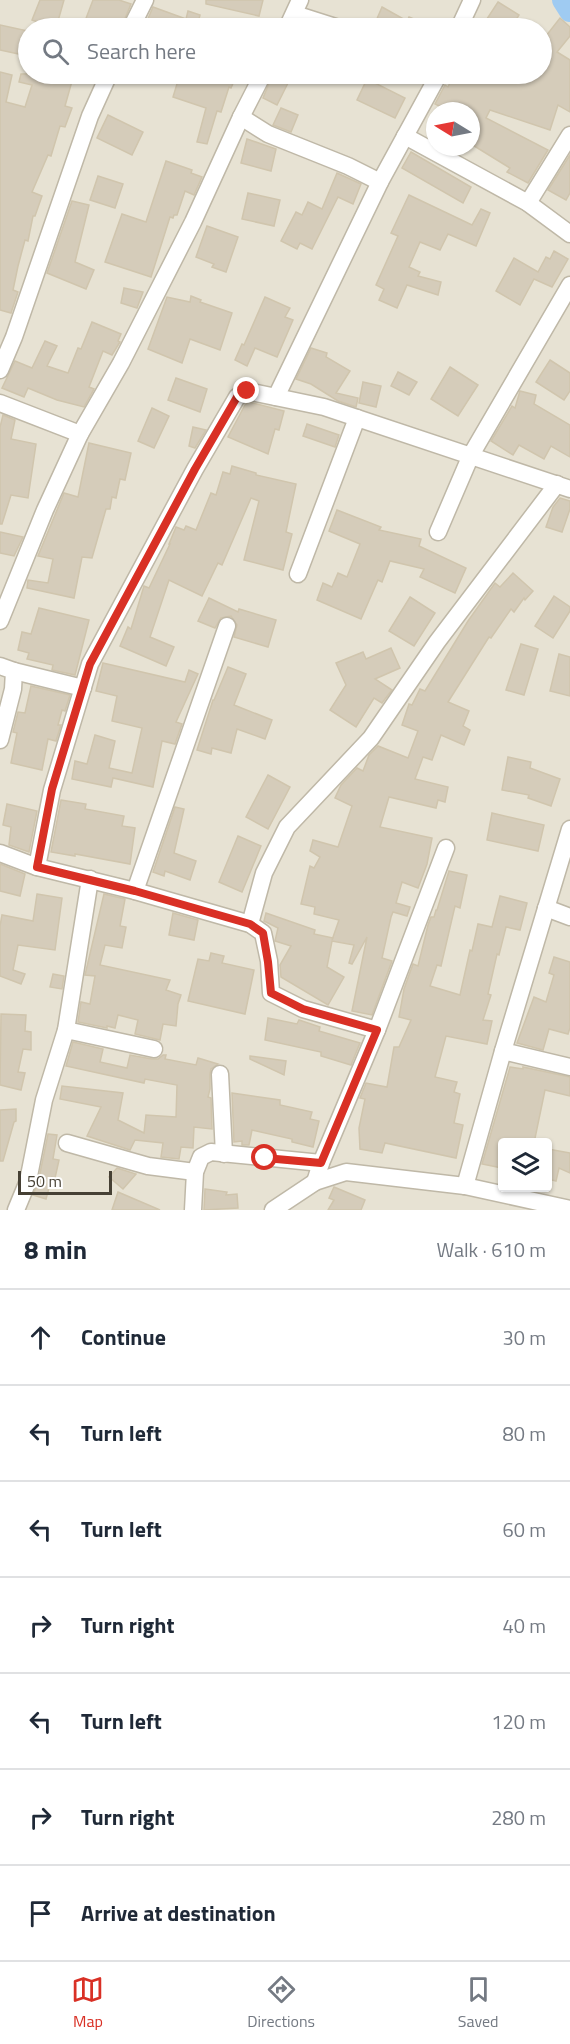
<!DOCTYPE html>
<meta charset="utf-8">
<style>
body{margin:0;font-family:"Titillium Web",sans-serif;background:#f2f2f3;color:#1f2937}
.controls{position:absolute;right:18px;bottom:18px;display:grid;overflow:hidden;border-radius:6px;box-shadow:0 2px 4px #0004}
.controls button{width:54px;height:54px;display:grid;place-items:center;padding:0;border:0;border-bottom:2px solid #e0e1e3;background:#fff;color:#1f2937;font:30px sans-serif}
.compass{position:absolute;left:426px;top:102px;width:54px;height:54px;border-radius:50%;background:#fff;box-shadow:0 2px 4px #0004;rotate:280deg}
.scale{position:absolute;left:18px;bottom:15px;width:94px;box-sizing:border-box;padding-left:6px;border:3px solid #464034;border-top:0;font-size:16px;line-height:21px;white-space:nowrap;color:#464034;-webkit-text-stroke:4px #fff;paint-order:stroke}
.stop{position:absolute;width:18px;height:18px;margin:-14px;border:4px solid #d93025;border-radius:50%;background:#fff}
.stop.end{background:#d93025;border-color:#fff;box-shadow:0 2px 6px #0008}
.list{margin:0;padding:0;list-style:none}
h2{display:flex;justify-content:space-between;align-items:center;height:78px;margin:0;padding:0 24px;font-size:26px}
h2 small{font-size:20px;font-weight:400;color:#747a83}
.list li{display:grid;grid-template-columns:39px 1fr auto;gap:18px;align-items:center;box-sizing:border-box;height:96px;padding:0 24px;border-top:2px solid #e0e1e3}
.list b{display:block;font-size:22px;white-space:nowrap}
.list em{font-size:20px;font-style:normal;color:#747a83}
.icon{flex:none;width:33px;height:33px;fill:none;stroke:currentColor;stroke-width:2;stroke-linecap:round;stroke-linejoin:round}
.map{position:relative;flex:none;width:570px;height:1210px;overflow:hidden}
.search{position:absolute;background:#fff;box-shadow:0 2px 4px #0004;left:18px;right:18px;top:18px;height:66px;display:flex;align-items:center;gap:15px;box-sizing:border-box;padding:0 21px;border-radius:33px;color:#747a83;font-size:22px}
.sheet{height:750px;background:#fff}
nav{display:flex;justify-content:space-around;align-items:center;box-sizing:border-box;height:84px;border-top:2px solid #e0e1e3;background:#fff;font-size:16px;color:#747a83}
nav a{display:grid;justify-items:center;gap:3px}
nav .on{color:#d93025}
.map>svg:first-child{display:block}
.residential{fill:#e7e2d3;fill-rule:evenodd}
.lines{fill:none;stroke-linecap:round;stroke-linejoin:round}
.river{stroke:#9fcbf2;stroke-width:22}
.building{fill:#d5ccba;stroke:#d0c5ad;stroke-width:1.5}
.minor-casing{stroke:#bfb8a7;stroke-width:19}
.minor{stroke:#fff;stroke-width:16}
.route{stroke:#d93025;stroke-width:8}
</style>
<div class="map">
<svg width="570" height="1210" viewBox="0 0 570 1210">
<rect width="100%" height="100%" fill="#f3f0e5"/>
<path class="residential" d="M0,0H570V1210H0ZM28,28H542V74H28ZM435,111H471V147H435ZM502,1142H548V1188H502Z"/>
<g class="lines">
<polyline class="river" points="563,0 570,11"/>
</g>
<g class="building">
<polygon points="40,0 64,0 56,28 32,20"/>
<polygon points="93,0 119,0 131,4 121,28 103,28 85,21"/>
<polygon points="206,0 263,0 259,16 206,4"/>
<polygon points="498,2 519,15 511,28 481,28"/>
<polygon points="153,7 186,19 188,11 200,15 198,23 208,28 144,28"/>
<polygon points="382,7 407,21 409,17 436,28 373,28"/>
<polygon points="560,18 570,27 570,36 557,52 570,60 570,112 558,105 550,130 490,110 486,118 548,150 528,183 507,172 510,168 471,144 471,111 449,111 435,104 445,85 448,87 454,74 492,74 505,80 508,74 542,74 542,41"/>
<polygon points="0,25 28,31 28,56 0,50"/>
<polygon points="0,72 12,75 6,102 25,107 32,85 19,82 21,74 74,74 65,106 72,108 65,127 60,126 51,156 48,155 32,192 42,196 35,216 33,216 28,241 25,240 18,266 13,290 18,292 11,313 0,310"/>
<polygon points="180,74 237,74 231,88 229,87 221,112 217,111 207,144 197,142 206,108 173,97"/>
<polygon points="273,74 283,74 291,77 277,105 263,98"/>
<polygon points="367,79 405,98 395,118 357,100"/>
<polygon points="281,108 298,115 291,132 273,125"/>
<polygon points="108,115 143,132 132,155 97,138"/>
<polygon points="247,139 276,149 271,171 241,163"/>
<polygon points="411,152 471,187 463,203 402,168"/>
<polygon points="570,155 570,193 566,200 548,190"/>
<polygon points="166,161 192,170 191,173 202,177 194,195 185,191 177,215 174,215 173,218 170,217 151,277 105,262 122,214 146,222"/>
<polygon points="337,173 361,184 353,204 338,197 312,249 300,243 297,249 281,241 296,212 302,215 308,202 322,209"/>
<polygon points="98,176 123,184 115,208 90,200"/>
<polygon points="248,193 280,200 274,226 242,219"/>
<polygon points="409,195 472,225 481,209 490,213 476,246 448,234 440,250 420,242 409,267 420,272 418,276 441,282 438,295 407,285 397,308 379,300 384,289 376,285 398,236 391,233"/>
<polygon points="72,201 89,205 75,262 94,270 86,289 47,273"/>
<polygon points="207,226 238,237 226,272 212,267 214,264 196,257"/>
<polygon points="554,251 568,259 552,287 534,279 520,305 496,291 514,258 538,272 546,257 550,259"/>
<polygon points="124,288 143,292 137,308 121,303"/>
<polygon points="191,296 201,300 200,302 232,313 220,350 190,339 182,363 148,349 167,297 190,302"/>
<polygon points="265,297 290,308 285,317 293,320 277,357 255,348 247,366 235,360 242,344 244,345"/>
<polygon points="92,322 121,334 118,341 120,342 112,355 103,351 89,387 94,389 84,407 57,400 28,388 24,397 2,388 15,361 32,368 45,341 57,346 47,366 68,373 78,348 81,349"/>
<polygon points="311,348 327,353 326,357 350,371 336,393 358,398 356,407 338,401 311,384 296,379"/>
<polygon points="550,360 570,373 570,391 564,400 536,382"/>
<polygon points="450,367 478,385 458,416 431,399"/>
<polygon points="398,372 417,382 409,395 391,386"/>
<polygon points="176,378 207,389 200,412 168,400"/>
<polygon points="363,382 381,386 376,407 359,403"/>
<polygon points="520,391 536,395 534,404 570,425 570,457 551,446 544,459 519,445 513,455 491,441 512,406 515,408"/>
<polygon points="249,402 284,411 279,430 275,429 268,454 228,437 245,405"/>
<polygon points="152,408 169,416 154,448 138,441"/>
<polygon points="3,415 15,420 11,439 36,444 28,498 11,495 2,524 0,524 0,427"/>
<polygon points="307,424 339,435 335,447 303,436"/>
<polygon points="193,427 206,430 195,448 189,446"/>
<polygon points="89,443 131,453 125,480 120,479 116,498 112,497 110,509 106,509 92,558 82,557 74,598 27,588 28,580 48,583 53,559 38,556 64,493 78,497"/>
<polygon points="232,466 256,473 256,475 296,484 286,532 292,534 283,570 244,560 259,501 251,498 222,565 218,563 202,596 169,580 150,637 174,647 166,666 120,646 128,627 131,629 144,586 149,588 170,544 169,544 176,527 184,530 186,526 196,530 211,493 216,495 223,472 230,474"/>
<polygon points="560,498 570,501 570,509 562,532 546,527 553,507"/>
<polygon points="337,510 381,527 379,530 421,539 419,546 466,568 455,593 420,577 424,569 390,561 382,582 378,580 361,619 317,600 323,583 332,587 338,573 347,577 360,544 329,531"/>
<polygon points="0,532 23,537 14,556 0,553"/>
<polygon points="513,573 533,591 525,600 524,598 514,612 511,609 491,638 489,637 448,702 469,711 463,726 470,730 464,745 441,735 432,760 423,757 415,779 448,787 445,802 438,800 436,808 389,797 380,827 432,838 427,864 418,888 402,882 396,903 410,907 407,916 393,912 391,917 382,958 392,961 372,1015 352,1011 367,937 352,964 349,963 354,945 332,941 327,967 344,977 328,1005 281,977 280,965 291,946 275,941 278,928 264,921 266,913 315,930 314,934 333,938 332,940 339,920 314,914 315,907 301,904 310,866 314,868 320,857 310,851 313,840 338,847 352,806 335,798 341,785 357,768 363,771 369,755 378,746 408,758 418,731 402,725 409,704 412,705 420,689 425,691 468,621 495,583 500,587"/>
<polygon points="554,596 570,607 570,611 553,638 535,626"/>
<polygon points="410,597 435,613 414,646 389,631"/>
<polygon points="209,598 238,612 239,609 276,620 268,647 234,637 237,625 231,616 221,618 215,628 198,621"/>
<polygon points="39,608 89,620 75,675 52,670 53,665 27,659 29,653 18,650 22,632 31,634"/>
<polygon points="521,644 538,649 524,695 506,690"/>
<polygon points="391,648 400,668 375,679 392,690 382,703 374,698 356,727 330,710 346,685 336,663 363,652 366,659"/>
<polygon points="559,654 570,657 570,696 550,691"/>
<polygon points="103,663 185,682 189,670 198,674 176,722 182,724 175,744 162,741 153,787 113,778 111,787 72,779 75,761 87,764 95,735 115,741 109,768 132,773 142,728 112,721 117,696 96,691"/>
<polygon points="228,667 246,674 234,705 272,720 265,739 237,729 231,753 212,748 211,754 197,750 213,700 214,700"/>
<polygon points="31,686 70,695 65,711 62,710 58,725 61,725 56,741 48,739 42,770 11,763 17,733 13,732 18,712 25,713"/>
<polygon points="508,757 531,762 530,768 560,779 551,806 528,798 529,795 502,790"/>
<polygon points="268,775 290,787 268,829 246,817"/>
<polygon points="61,800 86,804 85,809 124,816 122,826 135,828 130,864 75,854 75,856 51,852"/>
<polygon points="7,804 37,811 29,852 9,845 11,827 3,825"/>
<polygon points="175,807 184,809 174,853 196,861 190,880 165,871 164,876 153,872"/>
<polygon points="492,813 544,825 538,851 487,840"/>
<polygon points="238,836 261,846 242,892 219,882"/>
<polygon points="0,864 25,874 20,896 0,891"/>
<polygon points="449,871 467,875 460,908 455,906 441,966 437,965 430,986 460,995 470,950 472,951 478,924 492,927 500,896 527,903 520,930 506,927 499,955 497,954 488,994 491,995 483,1020 492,1021 487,1044 446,1036 435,1077 457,1082 454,1092 460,1094 454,1123 463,1125 456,1158 385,1143 382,1153 360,1149 359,1128 365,1099 360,1098 366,1083 387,1087 394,1047 399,1047 411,1020 399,1017 404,989 413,964 418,966 428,925 431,917 434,917 436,910 437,910"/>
<polygon points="37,894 62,898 55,950 18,945 13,970 25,974 21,984 0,976 0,926 2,915 33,921"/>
<polygon points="104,894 125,899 120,926 126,927 122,948 105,945 100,965 170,980 166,990 181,995 178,1004 176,1026 163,1024 160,1040 135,1034 138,1020 118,1015 115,1028 107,1026 107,1028 78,1022 81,1002 90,1004 95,976 85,975"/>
<polygon points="173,913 198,920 194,940 169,935"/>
<polygon points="211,953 224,956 222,963 254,970 245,1014 188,1001 198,959 209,961"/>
<polygon points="554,957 570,962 570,1028 568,1034 549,1029 543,1050 517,1043 534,997 546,1002 554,975 549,973"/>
<polygon points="53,974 64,976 62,989 50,987"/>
<polygon points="1,1014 26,1015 25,1031 31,1032 31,1050 23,1049 18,1072 25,1073 21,1090 0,1085"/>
<polygon points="268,1018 297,1024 299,1020 320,1027 319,1031 360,1043 351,1065 321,1056 321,1052 265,1040"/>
<polygon points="73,1042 103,1049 100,1062 127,1068 130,1055 152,1059 158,1059 163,1055 166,1055 165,1059 196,1065 198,1058 218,1064 211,1069 210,1074 210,1089 208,1097 211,1098 212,1129 194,1127 193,1148 181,1147 179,1159 161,1157 163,1143 135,1140 130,1150 87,1136 101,1107 60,1099 62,1086 123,1093 118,1120 144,1133 146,1115 176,1117 177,1085 145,1079 144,1083 66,1066"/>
<polygon points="250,1056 286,1061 284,1075 250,1059"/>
<polygon points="510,1067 523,1069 523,1067 570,1077 570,1096 545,1090 534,1143 502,1143 502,1168 482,1164"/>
<polygon points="232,1093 280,1100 280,1105 312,1112 310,1119 319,1121 313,1147 292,1142 292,1139 252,1130 249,1145 242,1145 242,1141 234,1142"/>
<polygon points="16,1109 16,1121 14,1122 3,1161 0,1161 0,1110"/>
<polygon points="48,1134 57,1135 53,1159 59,1160 55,1178 52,1177 46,1199 33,1195 38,1183"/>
<polygon points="548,1149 570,1153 570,1173 559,1168 556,1181 548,1179"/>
<polygon points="117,1168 136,1174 123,1189 109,1177"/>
<polygon points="334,1187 365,1200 361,1210 328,1210 334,1200 329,1198"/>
<polygon points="205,1189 227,1192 226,1195 237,1194 238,1208 204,1210"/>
<polygon points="118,1192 160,1210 112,1210"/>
</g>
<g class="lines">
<g class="minor-casing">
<g id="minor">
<polyline points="295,14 339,28"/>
<polyline points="131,28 145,0"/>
<polyline points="287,28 300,0"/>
<polyline points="459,28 472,0"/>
<polyline points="241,117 268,134 348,166 380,182"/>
<polyline points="405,136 528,203 570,234"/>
<polyline points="528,203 570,135"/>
<polyline points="0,370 14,337 90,116 109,74"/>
<polyline points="276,397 380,182 439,74"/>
<polyline points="0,403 80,434"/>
<polyline points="438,532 471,455 570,285"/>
<polyline points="298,574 357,418"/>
<polyline points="0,621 45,510 80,434 121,363 193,222 241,117 263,74"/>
<polyline points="0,666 14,671 13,689 0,740"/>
<polyline points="14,671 83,688"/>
<polyline points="0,853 37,867 135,891 250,924 263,933 269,961 271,993 303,1009 377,1030"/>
<polyline points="37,867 52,790 90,664 195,469 237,397 247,391 324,407 570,489"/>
<polyline points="135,891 227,626"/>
<polyline points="546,908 570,917"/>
<polyline points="250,924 264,873 287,827 371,738 437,642 557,484"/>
<polyline points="66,1030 154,1049"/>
<polyline points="503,1051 570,1067"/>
<polyline points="220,1074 224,1154"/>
<polyline points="67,1143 148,1166 195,1172"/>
<polyline points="315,1182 321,1163 377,1030 446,848"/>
<polyline points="465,1186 503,1051 570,829"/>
<polyline points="16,1210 28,1181 44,1100 66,1030 90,879"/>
<polyline points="193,1210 195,1172 201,1157 211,1152 321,1163"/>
<polyline points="273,1210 315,1182 346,1172 465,1186 570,1209"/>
</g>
</g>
<use href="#minor" class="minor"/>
</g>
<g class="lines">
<polyline class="route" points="247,391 237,397 195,469 90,664 52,789 37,867 135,891 250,924 263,933 268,962 271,993 303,1009 377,1030 321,1163 265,1158"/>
</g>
</svg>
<div class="controls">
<button><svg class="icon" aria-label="layers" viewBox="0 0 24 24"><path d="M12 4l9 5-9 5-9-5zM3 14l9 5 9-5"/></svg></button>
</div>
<svg class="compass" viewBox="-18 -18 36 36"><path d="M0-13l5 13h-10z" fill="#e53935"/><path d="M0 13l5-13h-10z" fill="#747a83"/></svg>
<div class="scale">50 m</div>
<div class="stop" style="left:265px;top:1158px"></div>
<div class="stop end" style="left:247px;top:391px"></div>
<div class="search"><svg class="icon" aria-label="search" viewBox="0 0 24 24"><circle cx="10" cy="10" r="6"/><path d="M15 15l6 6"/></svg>Search here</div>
</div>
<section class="sheet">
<h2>8 min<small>Walk · 610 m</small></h2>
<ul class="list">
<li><svg class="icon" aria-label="ahead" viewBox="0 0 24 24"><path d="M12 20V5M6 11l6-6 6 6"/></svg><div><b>Continue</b></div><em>30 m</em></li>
<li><svg class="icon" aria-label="left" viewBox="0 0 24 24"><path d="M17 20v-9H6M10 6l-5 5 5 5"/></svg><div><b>Turn left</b></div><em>80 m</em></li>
<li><svg class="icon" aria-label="left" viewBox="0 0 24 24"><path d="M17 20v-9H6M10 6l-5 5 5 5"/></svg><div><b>Turn left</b></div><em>60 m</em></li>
<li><svg class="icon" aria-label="right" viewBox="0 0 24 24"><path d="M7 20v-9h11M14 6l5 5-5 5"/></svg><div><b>Turn right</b></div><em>40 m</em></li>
<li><svg class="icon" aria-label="left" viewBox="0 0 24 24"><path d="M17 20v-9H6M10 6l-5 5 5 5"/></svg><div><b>Turn left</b></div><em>120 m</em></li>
<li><svg class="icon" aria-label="right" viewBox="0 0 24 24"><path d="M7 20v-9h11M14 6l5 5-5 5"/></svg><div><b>Turn right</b></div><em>280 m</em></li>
<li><svg class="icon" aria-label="arrive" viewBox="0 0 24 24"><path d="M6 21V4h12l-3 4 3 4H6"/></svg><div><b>Arrive at destination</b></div></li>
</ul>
</section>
<nav>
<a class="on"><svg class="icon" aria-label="map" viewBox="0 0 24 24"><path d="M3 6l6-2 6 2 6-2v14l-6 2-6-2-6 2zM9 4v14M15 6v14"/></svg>Map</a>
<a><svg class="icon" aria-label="directions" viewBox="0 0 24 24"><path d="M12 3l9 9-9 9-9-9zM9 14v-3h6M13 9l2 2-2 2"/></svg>Directions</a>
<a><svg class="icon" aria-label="saved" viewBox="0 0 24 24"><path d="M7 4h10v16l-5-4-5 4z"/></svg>Saved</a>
</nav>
